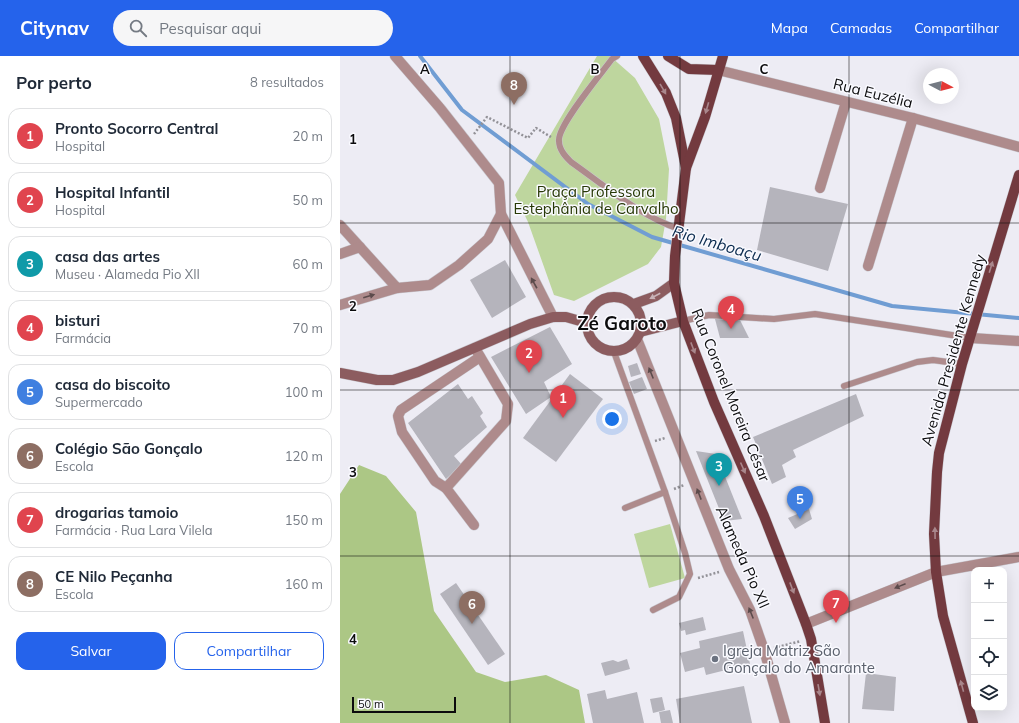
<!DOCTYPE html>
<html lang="pt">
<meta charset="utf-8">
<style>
body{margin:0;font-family:Mulish,sans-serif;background:#f6f6f7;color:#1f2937}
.controls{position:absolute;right:12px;bottom:12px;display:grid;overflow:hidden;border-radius:8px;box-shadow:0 4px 16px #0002}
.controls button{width:36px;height:36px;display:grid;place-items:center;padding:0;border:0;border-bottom:1px solid #e0e1e3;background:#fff;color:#1f2937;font:20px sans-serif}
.compass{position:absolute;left:583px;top:12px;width:36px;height:36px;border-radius:50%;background:#fff;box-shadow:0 4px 16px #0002;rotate:97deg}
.scale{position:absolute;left:12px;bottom:10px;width:104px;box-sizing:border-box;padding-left:4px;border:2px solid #0b0b0d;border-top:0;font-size:11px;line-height:14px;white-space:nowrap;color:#0b0b0d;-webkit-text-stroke:3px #fafaff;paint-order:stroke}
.you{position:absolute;left:272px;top:363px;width:14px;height:14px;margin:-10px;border:3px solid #fff;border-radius:50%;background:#1a73e8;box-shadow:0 0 0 6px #1a73e833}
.badge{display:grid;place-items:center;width:26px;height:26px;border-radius:50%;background:#2563eb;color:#fff;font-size:13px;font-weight:700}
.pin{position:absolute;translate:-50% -33px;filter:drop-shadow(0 1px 2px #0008)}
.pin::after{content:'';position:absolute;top:21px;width:14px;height:12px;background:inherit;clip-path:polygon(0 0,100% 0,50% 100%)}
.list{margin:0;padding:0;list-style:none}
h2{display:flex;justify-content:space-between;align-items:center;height:52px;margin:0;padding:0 16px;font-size:17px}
h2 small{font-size:13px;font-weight:400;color:#747a83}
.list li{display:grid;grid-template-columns:26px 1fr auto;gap:12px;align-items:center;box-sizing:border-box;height:56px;margin:0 8px 8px;padding:0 8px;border:1px solid #e0e1e3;border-radius:12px}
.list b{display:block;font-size:15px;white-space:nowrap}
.list p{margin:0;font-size:13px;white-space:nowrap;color:#747a83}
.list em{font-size:13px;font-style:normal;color:#747a83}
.actions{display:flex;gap:8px;padding:12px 16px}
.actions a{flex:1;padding:9px 0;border:1px solid #2563eb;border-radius:12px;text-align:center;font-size:14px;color:#2563eb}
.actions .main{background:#2563eb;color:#fff}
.icon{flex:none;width:22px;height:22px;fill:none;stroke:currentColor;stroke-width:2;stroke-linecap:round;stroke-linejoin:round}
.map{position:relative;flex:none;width:679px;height:667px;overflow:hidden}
header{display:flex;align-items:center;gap:24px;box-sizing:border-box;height:56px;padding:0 20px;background:#2563eb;color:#fff}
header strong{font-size:19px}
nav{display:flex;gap:22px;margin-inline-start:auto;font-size:14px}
.search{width:280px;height:36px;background:#f6f6f7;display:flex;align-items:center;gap:10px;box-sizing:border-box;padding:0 14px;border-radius:22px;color:#747a83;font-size:15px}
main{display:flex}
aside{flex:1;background:#fff}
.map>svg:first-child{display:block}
.green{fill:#bed69e}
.forest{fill:#acc785}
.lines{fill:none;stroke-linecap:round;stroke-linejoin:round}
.stream{stroke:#709dd3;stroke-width:4}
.building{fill:#b5b4bc}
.lane-casing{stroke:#c9c8cf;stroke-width:7}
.street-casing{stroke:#c9c8cf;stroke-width:11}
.secondary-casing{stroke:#c9c8cf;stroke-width:11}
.primary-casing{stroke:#c9c8cf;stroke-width:11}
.path{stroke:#929197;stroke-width:2.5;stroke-dasharray:2 2;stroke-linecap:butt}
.lane{stroke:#ae8b8c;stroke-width:6}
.street{stroke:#ae8b8c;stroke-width:10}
.secondary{stroke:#8c5c5f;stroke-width:10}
.primary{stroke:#733a3f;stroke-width:10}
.oneway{fill:#a9878c}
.oneway2{fill:#5c4b4c}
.oneway3{fill:#c8b3b7}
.grid{fill:none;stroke:#0b0b0d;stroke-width:1;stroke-opacity:0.55}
.worship-dot{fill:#6b7280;stroke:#fafaff;stroke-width:1.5}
.labels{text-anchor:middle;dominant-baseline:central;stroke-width:3;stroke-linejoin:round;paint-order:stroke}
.street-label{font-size:15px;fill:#0b0b0d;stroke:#fafaff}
.park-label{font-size:15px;fill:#283907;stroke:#fafaff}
.worship-label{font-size:15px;fill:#5b616d;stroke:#fafaff;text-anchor:start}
.water-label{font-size:16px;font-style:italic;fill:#0b2b4f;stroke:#fafaff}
.district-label{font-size:19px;font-weight:bold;fill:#0b0b0d;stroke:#fafaff}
.grid-label{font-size:13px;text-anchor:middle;font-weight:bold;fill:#0b0b0d;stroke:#fafaff;stroke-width:3;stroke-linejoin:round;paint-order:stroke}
</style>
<header>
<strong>Citynav</strong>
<div class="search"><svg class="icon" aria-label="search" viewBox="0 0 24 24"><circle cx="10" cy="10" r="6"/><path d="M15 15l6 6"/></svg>Pesquisar aqui</div>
<nav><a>Mapa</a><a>Camadas</a><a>Compartilhar</a></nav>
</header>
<main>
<aside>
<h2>Por perto<small>8 resultados</small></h2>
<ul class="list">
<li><span class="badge" style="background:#e0444e">1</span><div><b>Pronto Socorro Central</b><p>Hospital</p></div><em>20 m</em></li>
<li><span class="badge" style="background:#e0444e">2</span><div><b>Hospital Infantil</b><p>Hospital</p></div><em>50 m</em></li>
<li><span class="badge" style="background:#0f9aa8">3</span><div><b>casa das artes</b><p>Museu · Alameda Pio XII</p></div><em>60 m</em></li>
<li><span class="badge" style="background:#e0444e">4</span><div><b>bisturi</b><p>Farmácia</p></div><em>70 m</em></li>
<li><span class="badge" style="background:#3f7fe0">5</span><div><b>casa do biscoito</b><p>Supermercado</p></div><em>100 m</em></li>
<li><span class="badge" style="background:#8d6e63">6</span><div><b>Colégio São Gonçalo</b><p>Escola</p></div><em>120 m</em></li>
<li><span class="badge" style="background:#e0444e">7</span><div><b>drogarias tamoio</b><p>Farmácia · Rua Lara Vilela</p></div><em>150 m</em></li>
<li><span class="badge" style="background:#8d6e63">8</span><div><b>CE Nilo Peçanha</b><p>Escola</p></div><em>160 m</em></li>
</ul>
<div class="actions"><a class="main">Salvar</a><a>Compartilhar</a></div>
</aside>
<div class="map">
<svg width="679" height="667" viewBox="0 0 679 667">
<rect width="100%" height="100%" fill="#edecf4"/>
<g class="green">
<polygon points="257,0 270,0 295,22 319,63 329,113 326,163 321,191 308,208 234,245 214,239 188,166 175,139"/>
<polygon points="330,468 345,522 309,532 294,478"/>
</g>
<polygon class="forest" points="19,409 46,420 76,456 94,555 136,616 165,626 206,619 239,634 245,667 0,667 0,438"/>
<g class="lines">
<polyline class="stream" points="80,0 122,54 248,148 312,181 552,250 679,262"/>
</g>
<g class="building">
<polygon points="430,131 508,148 488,215 417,194"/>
<polygon points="165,204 186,241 152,262 130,224"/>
<polygon points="375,263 400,264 409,282 380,282"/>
<polygon points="210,271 232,308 204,326 211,341 186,358 151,301"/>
<polygon points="297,307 301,318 291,321 288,310"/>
<polygon points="230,318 263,343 216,406 183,382"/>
<polygon points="302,321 307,333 294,338 289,326"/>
<polygon points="118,328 128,343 132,340 143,357 140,360 147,371 114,400 122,409 106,423 68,367"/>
<polygon points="516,338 524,360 453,394 456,401 442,409 446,421 432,428 413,381"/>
<polygon points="356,395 376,398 402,463 384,465"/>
<polygon points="469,453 472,463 455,473 448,462"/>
<polygon points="116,527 165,598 148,609 100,538"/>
<polygon points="363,561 366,574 346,579 345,574 341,575 339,567"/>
<polygon points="403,575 410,608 366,619 364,611 345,616 340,597 360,592 359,585"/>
<polygon points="287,603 290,613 265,620 261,607 273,604 278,606"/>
<polygon points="526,617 556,621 554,655 522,653"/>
<polygon points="404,630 412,667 340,667 336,643"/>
<polygon points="265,634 267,643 297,636 304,667 253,667 247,638"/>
<polygon points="322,641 325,654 313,657 310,643"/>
<polygon points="330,654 333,667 321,667 319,656"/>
</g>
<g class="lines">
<g class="lane-casing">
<g id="lane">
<path d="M277,0L272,3C261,18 217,70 219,85C219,94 226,101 231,106C265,130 300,160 339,173"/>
<polyline points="343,265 369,259 434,263 475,258 631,282"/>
<polyline points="274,296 325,436 345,497 350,518 339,541 313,554"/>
<polyline points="504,330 577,306 593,304 622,308"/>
<polyline points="285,452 325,436"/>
</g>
</g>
<g class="street-casing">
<g id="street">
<polyline points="55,0 100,52 159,127 161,158 213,261"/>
<polyline points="378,14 573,62 679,91"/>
<polyline points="480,132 506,46"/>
<polyline points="0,169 57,232 90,229 119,209 148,183 161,158"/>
<polyline points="0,198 20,191"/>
<polyline points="528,210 573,62"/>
<polyline points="0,249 57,232"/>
<polyline points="631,282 679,285"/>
<polyline points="297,283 389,513 410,554 424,594 445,667"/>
<polyline points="106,432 95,425 62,376 58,360 61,354 140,301"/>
<polyline points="134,469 106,432 166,365 168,348 135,292"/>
<polyline points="466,568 596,516 679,501"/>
</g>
</g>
<g class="secondary-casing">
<g id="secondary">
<circle cx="274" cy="268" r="27"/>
<polyline points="294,248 316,240 334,227"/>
<polyline points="300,276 343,265"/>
<polyline points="0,317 37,324 53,324 78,316 190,268 213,261 226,261 247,267"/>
</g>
</g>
<g class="primary-casing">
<g id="primary">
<polyline points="303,0 326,37 336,62 346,112"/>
<polyline points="328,0 349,13 378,14"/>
<polyline points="383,0 365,61 346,112 335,200 334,227 343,265 374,346 424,460 466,568 471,583 485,667"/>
<polyline points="633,667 603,560 596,516 594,478 597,416 599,397 622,308 679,119"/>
</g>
</g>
<g class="path">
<polyline points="134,78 147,61 188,82 196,72 211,81"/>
<polyline points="315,385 325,382"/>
<polyline points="334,433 344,429"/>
<polyline points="358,522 379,516"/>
<polyline points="434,592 461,585"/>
</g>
<use href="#lane" class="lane"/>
<use href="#street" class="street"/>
<use href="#secondary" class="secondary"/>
<use href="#primary" class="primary"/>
</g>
<defs><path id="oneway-solid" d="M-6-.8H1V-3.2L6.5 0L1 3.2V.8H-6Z"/></defs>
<g class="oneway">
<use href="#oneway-solid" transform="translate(323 33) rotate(60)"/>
<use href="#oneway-solid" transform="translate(367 52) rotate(106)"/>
<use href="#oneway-solid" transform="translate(651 211) rotate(-73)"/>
<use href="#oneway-solid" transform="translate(353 292) rotate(69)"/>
<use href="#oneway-solid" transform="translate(403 412) rotate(66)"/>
<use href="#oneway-solid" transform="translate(595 477) rotate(-91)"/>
<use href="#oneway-solid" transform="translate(452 532) rotate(69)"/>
<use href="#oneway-solid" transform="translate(622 630) rotate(-105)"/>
<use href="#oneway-solid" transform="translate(479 634) rotate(80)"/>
</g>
<g class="oneway2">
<use href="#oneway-solid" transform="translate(194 227) rotate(-119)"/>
<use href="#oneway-solid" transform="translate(29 240) rotate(-16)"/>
<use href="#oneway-solid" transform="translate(311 317) rotate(-112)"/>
<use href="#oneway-solid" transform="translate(359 438) rotate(-111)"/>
<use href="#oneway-solid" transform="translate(560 530) rotate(158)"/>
<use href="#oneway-solid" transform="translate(411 557) rotate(-112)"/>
</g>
<use class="oneway3" href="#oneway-solid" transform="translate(315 240) rotate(152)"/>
<path class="grid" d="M170,0V667M340,0V667M509,0V667M0,167H679M0,334H679M0,500H679"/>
<circle class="worship-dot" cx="375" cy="603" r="4"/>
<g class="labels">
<g class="street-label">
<text transform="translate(533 37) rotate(14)">Rua Euzélia</text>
<text transform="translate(613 294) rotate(-74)">Avenida Presidente Kennedy</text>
<text transform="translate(391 339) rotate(68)">Rua Coronel Moreira César</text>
<text transform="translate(403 501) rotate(66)">Alameda Pio XII</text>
</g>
<g class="park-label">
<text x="256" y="135">Praça Professora<tspan x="256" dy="17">Estephânia de Carvalho</tspan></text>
</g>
<g class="worship-label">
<text x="383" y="594">Igreja Matriz São<tspan x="383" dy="17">Gonçalo do Amarante</tspan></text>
</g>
<g class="water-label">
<text transform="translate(377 187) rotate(16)">Rio Imboaçu</text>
</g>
<g class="district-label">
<text x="282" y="267">Zé Garoto</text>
</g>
</g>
<g class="grid-label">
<text x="85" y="18">A</text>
<text x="255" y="18">B</text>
<text x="424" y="18">C</text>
<text x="13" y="88">1</text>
<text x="13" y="255">2</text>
<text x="13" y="421">3</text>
<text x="13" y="588">4</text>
</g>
</svg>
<div class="controls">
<button>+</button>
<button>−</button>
<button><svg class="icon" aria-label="locate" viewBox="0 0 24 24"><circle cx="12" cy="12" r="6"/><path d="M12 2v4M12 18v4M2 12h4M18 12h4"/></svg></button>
<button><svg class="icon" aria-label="layers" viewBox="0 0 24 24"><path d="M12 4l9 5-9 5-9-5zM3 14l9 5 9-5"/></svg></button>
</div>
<svg class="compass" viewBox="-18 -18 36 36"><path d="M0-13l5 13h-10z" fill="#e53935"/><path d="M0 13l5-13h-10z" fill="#747a83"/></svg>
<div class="scale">50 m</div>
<div class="you"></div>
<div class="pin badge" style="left:223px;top:362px;background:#e0444e">1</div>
<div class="pin badge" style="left:189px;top:317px;background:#e0444e">2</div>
<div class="pin badge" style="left:379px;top:430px;background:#0f9aa8">3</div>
<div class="pin badge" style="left:391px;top:273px;background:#e0444e">4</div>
<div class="pin badge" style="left:460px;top:463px;background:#3f7fe0">5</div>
<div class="pin badge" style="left:132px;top:568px;background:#8d6e63">6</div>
<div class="pin badge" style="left:496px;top:567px;background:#e0444e">7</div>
<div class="pin badge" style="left:174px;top:49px;background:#8d6e63">8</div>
</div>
</main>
